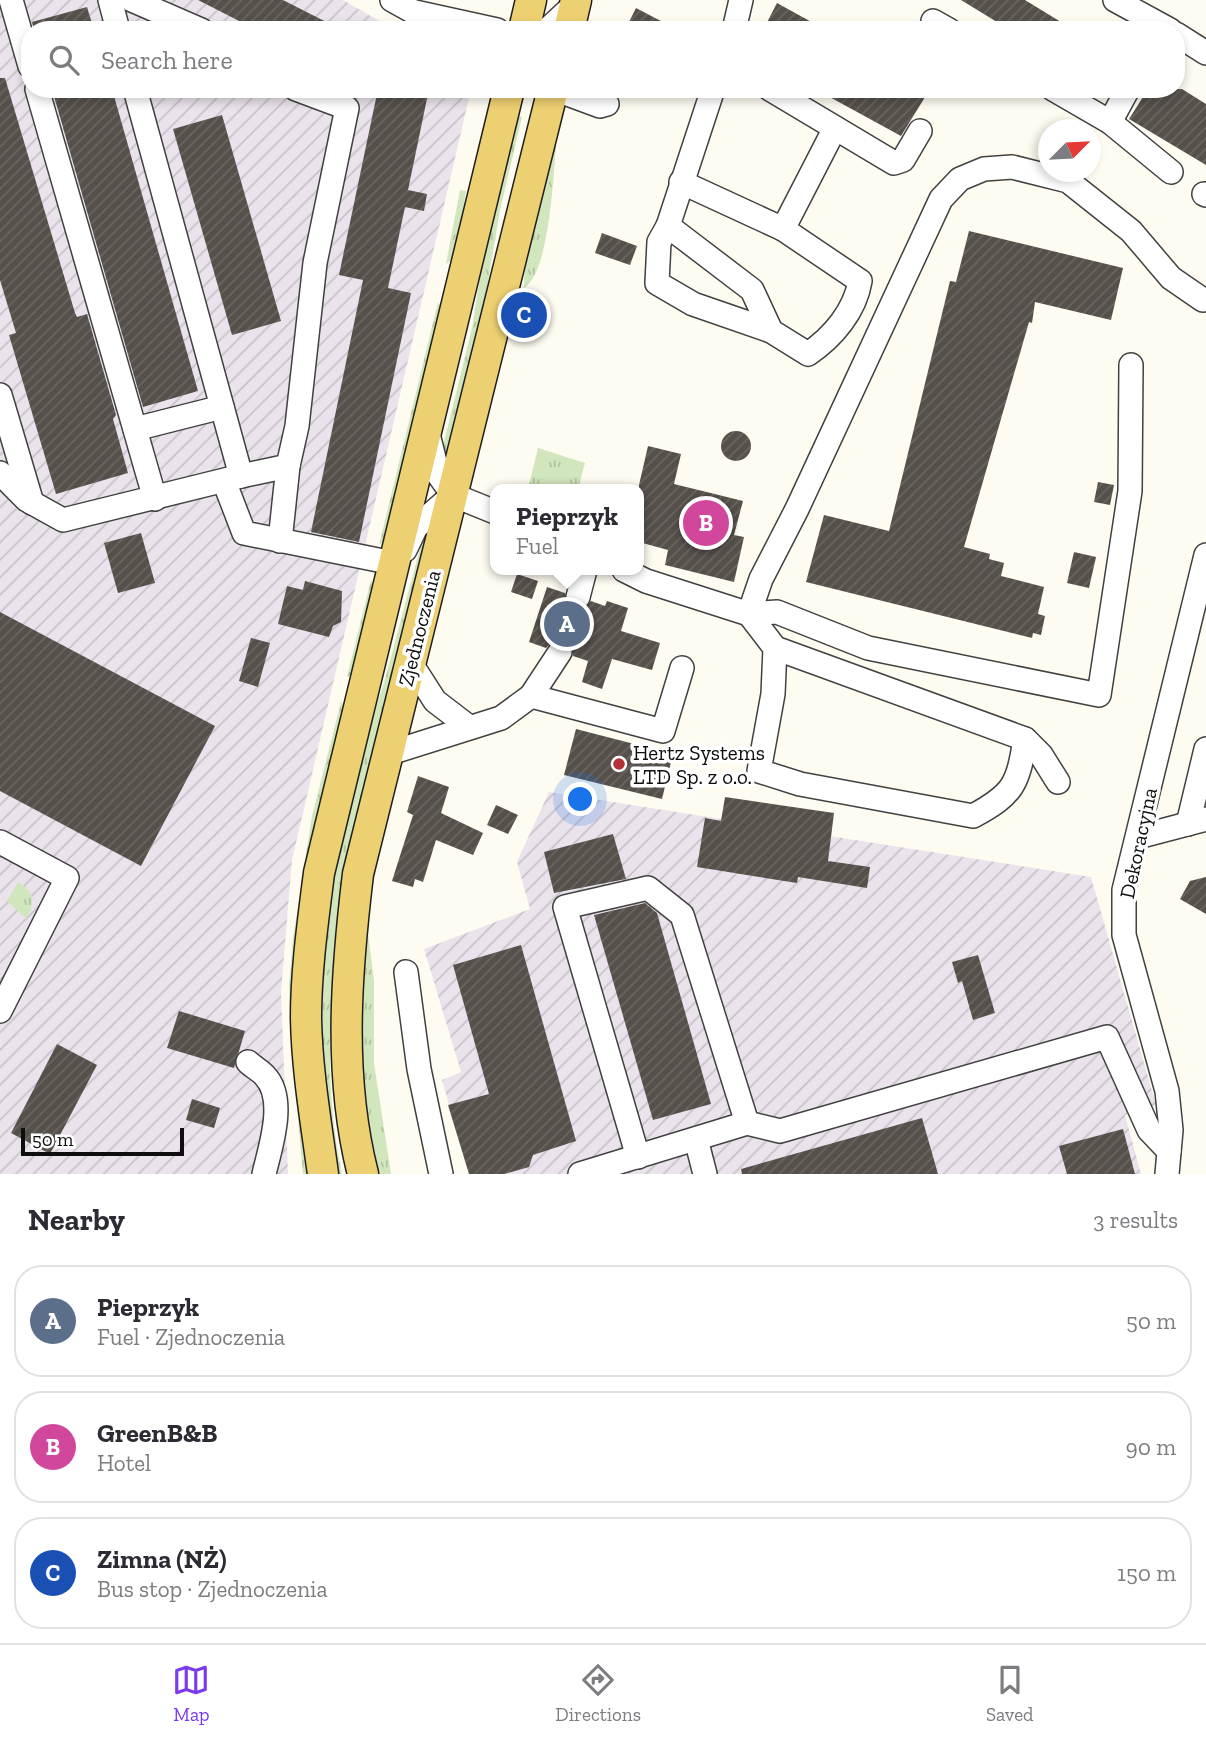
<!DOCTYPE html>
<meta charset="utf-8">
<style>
body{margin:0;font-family:"Zilla Slab",serif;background:#f2f2f3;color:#2b2b33}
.compass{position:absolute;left:1038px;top:119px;width:63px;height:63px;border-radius:50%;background:#fff;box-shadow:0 4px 10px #0003;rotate:66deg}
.scale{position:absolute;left:21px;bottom:18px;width:163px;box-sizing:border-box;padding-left:7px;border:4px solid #0e0e0e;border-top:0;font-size:19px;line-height:24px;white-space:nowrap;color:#0e0e0e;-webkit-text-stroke:5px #fff;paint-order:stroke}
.you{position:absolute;left:581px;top:800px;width:24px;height:24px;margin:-18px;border:5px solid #fff;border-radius:50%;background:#1a73e8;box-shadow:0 0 0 10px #1a73e833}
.badge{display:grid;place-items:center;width:46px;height:46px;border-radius:50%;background:#7c3aed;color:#fff;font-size:23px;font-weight:700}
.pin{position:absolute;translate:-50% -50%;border:4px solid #fff;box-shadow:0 2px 7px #0006}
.popup{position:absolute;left:490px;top:484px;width:154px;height:91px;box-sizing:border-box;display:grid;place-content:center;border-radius:14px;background:#fff;filter:drop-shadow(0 2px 5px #0005);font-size:23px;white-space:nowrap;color:#7c7c81}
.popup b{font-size:26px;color:#2b2b33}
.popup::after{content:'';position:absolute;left:50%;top:100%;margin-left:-14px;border:14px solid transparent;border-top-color:#fff}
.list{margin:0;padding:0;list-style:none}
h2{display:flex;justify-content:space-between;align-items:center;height:91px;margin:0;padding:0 28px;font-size:30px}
h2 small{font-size:23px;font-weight:400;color:#7c7c81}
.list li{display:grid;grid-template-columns:46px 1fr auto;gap:21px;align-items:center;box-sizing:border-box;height:112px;margin:0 14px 14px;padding:0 14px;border:2px solid #e1e1e2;border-radius:28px}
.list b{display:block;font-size:26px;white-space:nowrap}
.list p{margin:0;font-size:23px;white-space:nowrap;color:#7c7c81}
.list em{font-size:23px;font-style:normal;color:#7c7c81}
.icon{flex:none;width:38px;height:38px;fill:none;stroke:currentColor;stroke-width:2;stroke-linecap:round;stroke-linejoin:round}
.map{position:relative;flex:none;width:1206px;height:1174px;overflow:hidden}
.search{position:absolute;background:#fff;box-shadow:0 4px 10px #0003;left:21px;right:21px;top:21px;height:77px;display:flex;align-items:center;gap:18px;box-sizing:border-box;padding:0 24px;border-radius:28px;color:#7c7c81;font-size:26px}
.sheet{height:469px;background:#fff}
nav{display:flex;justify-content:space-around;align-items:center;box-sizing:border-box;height:98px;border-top:2px solid #e1e1e2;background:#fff;font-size:19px;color:#7c7c81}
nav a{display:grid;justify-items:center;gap:4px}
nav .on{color:#7c3aed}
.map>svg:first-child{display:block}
.industrial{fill:url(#industrial-furrows)}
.grass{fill:url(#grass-tufts)}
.building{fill:url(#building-hatch)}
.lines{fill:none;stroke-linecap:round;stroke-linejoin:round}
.minor-tunnel{stroke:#dad7cf;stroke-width:23;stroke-dasharray:23 11;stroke-linecap:butt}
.minor-casing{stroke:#414141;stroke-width:26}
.major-casing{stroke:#1f1f1f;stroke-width:33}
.minor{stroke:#fff;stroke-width:23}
.major{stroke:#edd071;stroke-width:30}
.poi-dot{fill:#b33136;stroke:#fff;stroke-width:2.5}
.labels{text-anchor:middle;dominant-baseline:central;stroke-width:7;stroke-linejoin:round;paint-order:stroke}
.street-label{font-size:21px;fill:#0e0e0e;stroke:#fff}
.poi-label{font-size:21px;fill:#0e0e0e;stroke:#fff;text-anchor:start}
</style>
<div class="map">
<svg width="1206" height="1174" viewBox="0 0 1206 1174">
<defs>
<pattern id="industrial-furrows" width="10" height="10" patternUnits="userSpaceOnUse" patternTransform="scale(1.75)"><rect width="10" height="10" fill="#ebe3ec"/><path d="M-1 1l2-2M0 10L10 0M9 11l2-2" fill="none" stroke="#c8c2c9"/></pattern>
<pattern id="grass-tufts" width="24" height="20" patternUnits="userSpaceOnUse" patternTransform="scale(1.75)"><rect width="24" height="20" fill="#d1e6bd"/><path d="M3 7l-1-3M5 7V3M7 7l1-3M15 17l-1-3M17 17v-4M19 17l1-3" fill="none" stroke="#b2c4a1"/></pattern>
<pattern id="building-hatch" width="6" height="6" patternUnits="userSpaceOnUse" patternTransform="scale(1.75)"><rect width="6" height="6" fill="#56504b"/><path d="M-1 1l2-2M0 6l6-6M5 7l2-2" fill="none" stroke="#696561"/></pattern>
</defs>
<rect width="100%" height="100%" fill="#fefbf1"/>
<g class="industrial">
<polygon points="0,0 343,0 395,30 30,30 30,89 471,89 292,860 281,992 288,1174 0,1174"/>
<polygon points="549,792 1091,877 1156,1105 1125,1115 1141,1174 469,1174 442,1080 461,1072 424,949 530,909 517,862"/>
</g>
<g class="grass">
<polygon points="514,115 522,117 500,210 483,311 447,463 443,446 472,328 487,232"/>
<path d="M557,132C554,163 551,272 524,288L525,250Z"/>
<polygon points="460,190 466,191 455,257 446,264"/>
<polygon points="438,302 443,311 386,539 379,545"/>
<polygon points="538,448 585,463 578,489 528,489"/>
<path d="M423,537L429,538C410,619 391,700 373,781C342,917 313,1035 342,1174H333L318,1049L322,924L354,772L384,683Z"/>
<polygon points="371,580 374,589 353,674 347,677"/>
<polygon points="341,702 346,707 295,1031 310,1174 303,1174 291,1043 289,986 293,938 312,816"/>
<path d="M18,882C34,891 36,904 26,919L7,901Z"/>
<polygon points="367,926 374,981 374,1063 391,1174 374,1174 365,1123 358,1027"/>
</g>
<g class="building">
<polygon points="198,0 283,0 342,30 240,30 243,23"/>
<polygon points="961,0 1025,0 1074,30 1010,30"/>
<polygon points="777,3 826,30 763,30"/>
<polygon points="87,7 94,30 34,30 32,22"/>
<polygon points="636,8 678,30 625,30"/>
<polygon points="0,78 5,78 75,313 77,317 87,314 116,415 113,419 128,473 56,494 9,335 16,333 0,280"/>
<polygon points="52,89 112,89 198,391 143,407"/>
<polygon points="378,89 429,89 408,190 427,194 424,211 405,207 388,288 411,293 359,542 311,532 363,280 339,275"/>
<polygon points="815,89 930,89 901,136"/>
<polygon points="1148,89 1182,89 1206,104 1206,165 1129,119"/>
<polygon points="222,115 281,321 232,335 173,129"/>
<polygon points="969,231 1123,268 1111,320 1035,302 1032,323 1029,322 964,547 990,554 989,559 1004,563 1001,576 1044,587 1038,614 1045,616 1041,635 1033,633 1032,638 806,582 824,515 889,531 950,281 956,282"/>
<polygon points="602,233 637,246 630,265 595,253"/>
<circle cx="736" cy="446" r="15"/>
<polygon points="648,446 681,454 674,484 743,501 734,535 744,537 734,582 665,565 668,550 639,542 639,485"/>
<polygon points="1098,482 1114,485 1110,505 1094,502"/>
<polygon points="141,533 155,583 118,593 104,543"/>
<polygon points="1074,552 1096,557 1089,588 1067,583"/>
<polygon points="517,574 538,581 532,599 511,592"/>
<polygon points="305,581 342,591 341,622 333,626 329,637 278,624 287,586 303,590"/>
<polygon points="547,587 565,593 568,606 575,611 582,610 591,601 605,606 607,601 628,608 621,631 660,643 652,670 612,659 602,689 582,682 588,661 573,656 573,646 567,640 554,639 546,648 529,642"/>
<polygon points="0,612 215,726 141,866 0,791"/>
<polygon points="251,638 270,643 258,687 239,681"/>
<polygon points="576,729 673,754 662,799 564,775"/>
<polygon points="418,776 449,787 441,813 483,833 473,855 436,840 423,882 415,879 413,887 392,881 413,815 407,812"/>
<polygon points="725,797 834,813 828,861 870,867 867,888 798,877 797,883 697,867 705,818 721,821"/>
<polygon points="496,805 518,815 508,834 487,825"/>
<polygon points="613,834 626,879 554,893 544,852"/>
<polygon points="1206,877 1206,914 1180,899 1190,881"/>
<polygon points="645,903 657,913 711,1104 653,1120 594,915"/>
<polygon points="521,945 576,1141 533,1155 529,1167 504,1174 469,1174 448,1105 489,1094 453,965"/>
<polygon points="978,955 995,1013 973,1020 962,981 958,983 952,962"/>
<polygon points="179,1011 245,1031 234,1068 167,1048"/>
<polygon points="57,1044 97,1065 50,1154 11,1133"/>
<polygon points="192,1099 220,1108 214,1128 186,1120"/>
<polygon points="922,1118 938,1174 742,1174 741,1169"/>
<polygon points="1123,1129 1135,1174 1067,1174 1059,1146"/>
</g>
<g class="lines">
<polyline class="minor-tunnel" points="560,652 578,597"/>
<g class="minor-casing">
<g id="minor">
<polyline points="11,0 30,66"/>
<polyline points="110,0 118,30"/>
<polyline points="132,0 201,30"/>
<polyline points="392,0 428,20"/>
<polyline points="1115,0 1170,30"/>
<polyline points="415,12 497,30"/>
<polyline points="933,21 949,30"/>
<polyline points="547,30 575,4"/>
<polyline points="734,30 741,0"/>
<polyline points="1176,34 1206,53"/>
<polyline points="37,89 155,499"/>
<polyline points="554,89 600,106 607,104"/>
<path d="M713,89L668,226L752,290L771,331L808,354C833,337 855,311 860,281L783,229"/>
<polyline points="770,89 894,163 903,160 920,131"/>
<polyline points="1053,89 1110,122 1171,172"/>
<polyline points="1110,122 1128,89"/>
<polyline points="681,182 783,229 835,128"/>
<polyline points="1204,194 1206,195"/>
<polyline points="668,226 659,242 657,283 693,304 771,331"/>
<polyline points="0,395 32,503"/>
<polyline points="135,429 222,407"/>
<polyline points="428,434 438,474 453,495 495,512"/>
<polyline points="0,473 27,500 63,520 241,476 135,89"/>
<polyline points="241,476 288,466 297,426 315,263 347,108 296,89"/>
<polyline points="224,481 244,533 393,563"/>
<polyline points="280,541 288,466"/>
<polyline points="405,550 416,527 453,495"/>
<polyline points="624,570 646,581 749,614 777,612 868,648 1099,695 1130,491 1131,365"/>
<polyline points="578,597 585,570"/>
<polyline points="775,648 1025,739 1041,755 1058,782"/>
<polyline points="410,662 435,701 469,727"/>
<polyline points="531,696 663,731 682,668"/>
<path d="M1025,739C1018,784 1014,794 973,816L800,784L759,771L773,694L775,648L749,614L761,579L797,509L941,199L960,179L984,169L1012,167L1068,181L1131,231L1171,278L1203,300"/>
<polyline points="387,754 501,718 531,696 560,652"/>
<polyline points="1188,824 1206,749"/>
<polyline points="1138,837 1206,819"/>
<polyline points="0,842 67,878 0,1011"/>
<polyline points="406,972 419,1069 441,1174"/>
<path d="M248,1062C253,1067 261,1071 265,1076C287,1099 270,1148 264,1174"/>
<polyline points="696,1139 705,1174"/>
<polyline points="638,1157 565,907 648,888 682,915 747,1123"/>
<polyline points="580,1174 747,1123 780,1131 1107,1037 1149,1130 1169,1151"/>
<polyline points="1167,1174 1171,1130 1167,1091 1124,935 1124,890 1206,555"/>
</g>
</g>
<g class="major-casing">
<g id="major">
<polyline points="524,30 531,0"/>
<polyline points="569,30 576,0"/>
<path d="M323,1174C316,1122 307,1071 306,1018C306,970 313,921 319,873L509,89"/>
<path d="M363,1174C338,1076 346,973 358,874L553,89"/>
</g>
</g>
<use href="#minor" class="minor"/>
<use href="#major" class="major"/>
</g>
<circle class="poi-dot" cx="619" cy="764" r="7"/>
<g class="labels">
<g class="street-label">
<text transform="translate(419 628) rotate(-76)">Zjednoczenia</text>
<text transform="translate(1138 843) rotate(-78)">Dekoracyjna</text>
</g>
<g class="poi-label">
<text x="633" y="752">Hertz Systems<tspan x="633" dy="24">LTD Sp. z o.o.</tspan></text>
</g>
</g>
</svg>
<svg class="compass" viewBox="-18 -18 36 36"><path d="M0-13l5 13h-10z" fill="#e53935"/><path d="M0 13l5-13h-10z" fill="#7c7c81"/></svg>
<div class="scale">50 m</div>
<div class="you"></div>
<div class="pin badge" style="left:567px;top:624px;background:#5c6f8a">A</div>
<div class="popup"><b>Pieprzyk</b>Fuel</div>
<div class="pin badge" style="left:706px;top:523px;background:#d1479c">B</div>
<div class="pin badge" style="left:524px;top:315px;background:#1a4fb4">C</div>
<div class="search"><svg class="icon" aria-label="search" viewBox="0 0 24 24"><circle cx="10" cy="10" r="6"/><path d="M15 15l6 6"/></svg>Search here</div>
</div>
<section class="sheet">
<h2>Nearby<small>3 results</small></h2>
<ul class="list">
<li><span class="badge" style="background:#5c6f8a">A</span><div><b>Pieprzyk</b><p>Fuel · Zjednoczenia</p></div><em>50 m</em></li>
<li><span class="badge" style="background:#d1479c">B</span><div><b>GreenB&amp;B</b><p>Hotel</p></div><em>90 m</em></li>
<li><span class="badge" style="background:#1a4fb4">C</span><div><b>Zimna (NŻ)</b><p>Bus stop · Zjednoczenia</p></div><em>150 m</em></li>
</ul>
</section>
<nav>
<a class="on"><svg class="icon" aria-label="map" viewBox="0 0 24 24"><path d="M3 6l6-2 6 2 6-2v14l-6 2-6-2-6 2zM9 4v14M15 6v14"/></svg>Map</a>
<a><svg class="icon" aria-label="directions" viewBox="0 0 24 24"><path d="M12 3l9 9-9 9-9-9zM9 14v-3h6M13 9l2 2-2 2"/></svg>Directions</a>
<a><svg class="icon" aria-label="saved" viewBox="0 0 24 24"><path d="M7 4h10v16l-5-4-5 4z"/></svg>Saved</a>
</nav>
